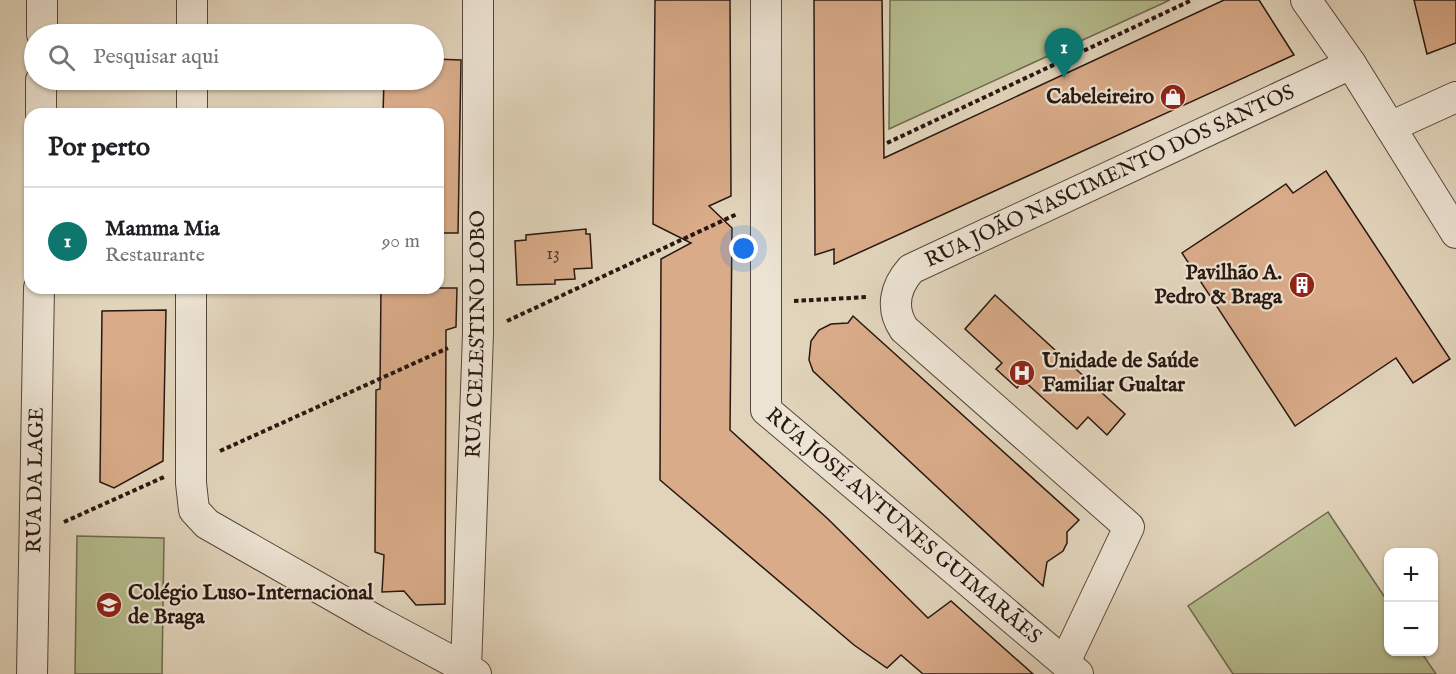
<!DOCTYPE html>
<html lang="pt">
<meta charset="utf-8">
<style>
body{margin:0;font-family:"IM FELL English",serif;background:#f2f2f2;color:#202124}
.controls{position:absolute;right:18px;bottom:18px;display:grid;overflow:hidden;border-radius:12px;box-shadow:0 2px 4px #0004}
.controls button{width:54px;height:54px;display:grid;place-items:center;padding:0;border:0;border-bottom:2px solid #e0e0e0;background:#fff;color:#202124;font:30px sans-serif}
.you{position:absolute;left:744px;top:249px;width:21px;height:21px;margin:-15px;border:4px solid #fff;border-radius:50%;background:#1a73e8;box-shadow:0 0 0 9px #1a73e833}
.badge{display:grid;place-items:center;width:39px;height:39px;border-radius:50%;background:#0f766e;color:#fff;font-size:20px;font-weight:700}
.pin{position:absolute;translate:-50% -50px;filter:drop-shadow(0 2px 3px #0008)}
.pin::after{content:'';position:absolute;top:32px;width:21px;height:18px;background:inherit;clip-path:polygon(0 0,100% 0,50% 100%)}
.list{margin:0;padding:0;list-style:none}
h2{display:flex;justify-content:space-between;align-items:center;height:78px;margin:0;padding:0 24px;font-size:26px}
h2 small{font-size:20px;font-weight:400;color:#757577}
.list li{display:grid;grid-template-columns:39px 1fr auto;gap:18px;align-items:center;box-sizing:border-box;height:108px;padding:0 24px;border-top:2px solid #e0e0e0}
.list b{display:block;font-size:22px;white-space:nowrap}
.list p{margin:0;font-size:20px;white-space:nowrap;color:#757577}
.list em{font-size:20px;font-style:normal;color:#757577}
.icon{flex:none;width:33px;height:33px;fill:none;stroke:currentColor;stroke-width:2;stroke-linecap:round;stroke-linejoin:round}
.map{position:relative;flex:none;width:1456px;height:674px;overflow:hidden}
.search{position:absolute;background:#fff;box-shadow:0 2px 4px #0004;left:24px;top:24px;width:420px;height:66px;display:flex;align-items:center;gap:15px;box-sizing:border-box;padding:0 21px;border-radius:33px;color:#757577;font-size:22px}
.panel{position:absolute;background:#fff;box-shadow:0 2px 4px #0004;left:24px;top:108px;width:420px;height:186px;border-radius:18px}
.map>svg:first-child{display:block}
.green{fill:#b5bc8e;stroke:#6e6a4f;stroke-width:1.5}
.building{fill:#d9ab89;stroke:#281710;stroke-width:1.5}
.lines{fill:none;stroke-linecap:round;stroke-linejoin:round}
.minor-casing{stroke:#56463b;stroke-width:32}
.path{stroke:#281710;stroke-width:4;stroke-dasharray:4.5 3;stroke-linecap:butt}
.minor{stroke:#ece3d3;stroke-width:30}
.labels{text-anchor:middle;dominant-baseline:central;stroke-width:4.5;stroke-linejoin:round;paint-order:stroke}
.number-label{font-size:18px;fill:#543c2e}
.poi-label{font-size:21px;font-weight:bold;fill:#281710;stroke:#ece3d3;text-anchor:end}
.street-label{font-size:21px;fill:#281710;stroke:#ece3d3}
</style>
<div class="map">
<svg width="1456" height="674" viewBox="0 0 1456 674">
<rect width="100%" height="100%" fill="#e1d4bb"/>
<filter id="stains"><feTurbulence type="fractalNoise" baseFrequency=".00333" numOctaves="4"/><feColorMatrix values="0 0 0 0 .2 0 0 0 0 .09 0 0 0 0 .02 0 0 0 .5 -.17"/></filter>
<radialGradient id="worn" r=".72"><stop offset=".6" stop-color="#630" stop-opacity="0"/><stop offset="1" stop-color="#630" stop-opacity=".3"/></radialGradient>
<g class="green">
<polygon points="890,0 1170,0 889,129"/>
<polygon points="1328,512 1388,602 1388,652 1421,652 1436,674 1233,674 1188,606"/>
<polygon points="77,536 164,538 162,674 75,674"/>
</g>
<g class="building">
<polygon points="655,0 730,0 731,196 709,206 732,228 730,430 828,519 928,618 951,601 1033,674 923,674 901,655 887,668 854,645 660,480 661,259 691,243 653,224"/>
<polygon points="814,0 882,0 884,158 1224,0 1259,0 1294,55 834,264 834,249 815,255"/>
<polygon points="1414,0 1456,0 1456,43 1427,54"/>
<polygon points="434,59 461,60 458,233 438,233 438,114 383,114 384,80 434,80"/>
<polygon points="1326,171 1450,359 1413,383 1396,358 1295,426 1182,253 1286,184 1293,193"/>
<polygon points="586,229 586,234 590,234 592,268 574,269 575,279 555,280 555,284 517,285 515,241 526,240 526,235"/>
<polygon points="381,288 457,288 456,327 446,330 445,604 416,605 404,591 382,592 384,555 375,552 376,390 380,389"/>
<polygon points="995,295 1125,414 1107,435 1088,417 1077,429 1023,380 1017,388 996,369 1002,363 965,329"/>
<polygon points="166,310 163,461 114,488 100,482 102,311"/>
<polygon points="853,316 1079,520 1067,532 1067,543 1063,551 1047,562 1043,586 813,371 809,360 811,341 819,330 831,324 848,323"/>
</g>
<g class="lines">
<g class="minor-casing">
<g id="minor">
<path id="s1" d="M766,0V410L1078,674"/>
<polyline points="1306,0 1351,64 1456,233"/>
<polyline points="42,34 42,0"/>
<polyline points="192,34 192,0"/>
<polyline points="41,114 41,80"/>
<polyline points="192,114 192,80"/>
<polyline points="1390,127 1456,97"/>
<polyline points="191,288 191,483 194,510 207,524 377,621 476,674"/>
<path id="s2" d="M1065,662L1129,527L904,329C890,308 895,287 911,269L1351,64"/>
<path id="s3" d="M466,668L478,334V0"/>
<path id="s4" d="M32,674L39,288"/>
</g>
</g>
<g class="path">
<polyline points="887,143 1192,0"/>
<polyline points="794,301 868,297"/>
<polyline points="507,321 737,214"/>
<polyline points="220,451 448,348"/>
<polyline points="64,522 164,477"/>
</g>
<use href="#minor" class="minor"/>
</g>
<defs>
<g id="shop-disc" transform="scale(1.35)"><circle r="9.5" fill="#8f2418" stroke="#ece3d3"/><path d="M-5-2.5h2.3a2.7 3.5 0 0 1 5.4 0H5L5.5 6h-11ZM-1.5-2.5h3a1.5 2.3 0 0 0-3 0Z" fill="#fff"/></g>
<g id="building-disc" transform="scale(1.35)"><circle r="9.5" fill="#8f2418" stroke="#ece3d3"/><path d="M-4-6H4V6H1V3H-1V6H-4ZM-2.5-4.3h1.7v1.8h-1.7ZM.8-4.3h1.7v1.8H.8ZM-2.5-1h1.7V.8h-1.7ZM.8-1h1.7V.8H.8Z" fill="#fff"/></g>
<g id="hospital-disc" transform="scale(1.35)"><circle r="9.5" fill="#8f2418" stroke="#ece3d3"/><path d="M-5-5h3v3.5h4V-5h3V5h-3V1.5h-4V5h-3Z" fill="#fff"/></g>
<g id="school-disc" transform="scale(1.35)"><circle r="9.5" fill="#8f2418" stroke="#ece3d3"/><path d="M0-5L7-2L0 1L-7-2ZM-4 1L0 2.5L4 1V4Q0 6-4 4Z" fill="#fff"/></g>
</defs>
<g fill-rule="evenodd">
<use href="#shop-disc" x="1173" y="97"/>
<use href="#building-disc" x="1302" y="285"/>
<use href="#hospital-disc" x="1022" y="373"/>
<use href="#school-disc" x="109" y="605"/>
</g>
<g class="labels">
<g class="number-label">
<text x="553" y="254">13</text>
</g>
<g class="poi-label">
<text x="1154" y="97">Cabeleireiro</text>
<text x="1282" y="273">Pavilhão A.<tspan x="1282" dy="24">Pedro &amp; Braga</tspan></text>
<text x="1042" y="361" text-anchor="start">Unidade de Saúde<tspan x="1042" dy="24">Familiar Gualtar</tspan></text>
<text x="128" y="593" text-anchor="start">Colégio Luso-Internacional<tspan x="128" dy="24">de Braga</tspan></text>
</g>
<g class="street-label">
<text stroke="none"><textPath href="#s2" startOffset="734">RUA JOÃO NASCIMENTO DOS SANTOS</textPath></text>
<text stroke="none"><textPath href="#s3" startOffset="334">RUA CELESTINO LOBO</textPath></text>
<text stroke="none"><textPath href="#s4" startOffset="194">RUA DA LAGE</textPath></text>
<text stroke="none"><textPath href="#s1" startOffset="590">RUA JOSÉ ANTUNES GUIMARÃES</textPath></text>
</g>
</g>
<rect width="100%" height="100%" filter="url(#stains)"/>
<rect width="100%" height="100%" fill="url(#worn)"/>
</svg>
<div class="controls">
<button>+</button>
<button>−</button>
</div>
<div class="you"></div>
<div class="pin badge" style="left:1064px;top:78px">1</div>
<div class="search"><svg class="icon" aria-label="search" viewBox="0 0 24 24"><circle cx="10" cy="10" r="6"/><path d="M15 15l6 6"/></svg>Pesquisar aqui</div>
<section class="panel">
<h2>Por perto<small></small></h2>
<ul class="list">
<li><span class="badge">1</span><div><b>Mamma Mia</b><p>Restaurante</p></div><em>90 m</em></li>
</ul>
</section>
</div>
